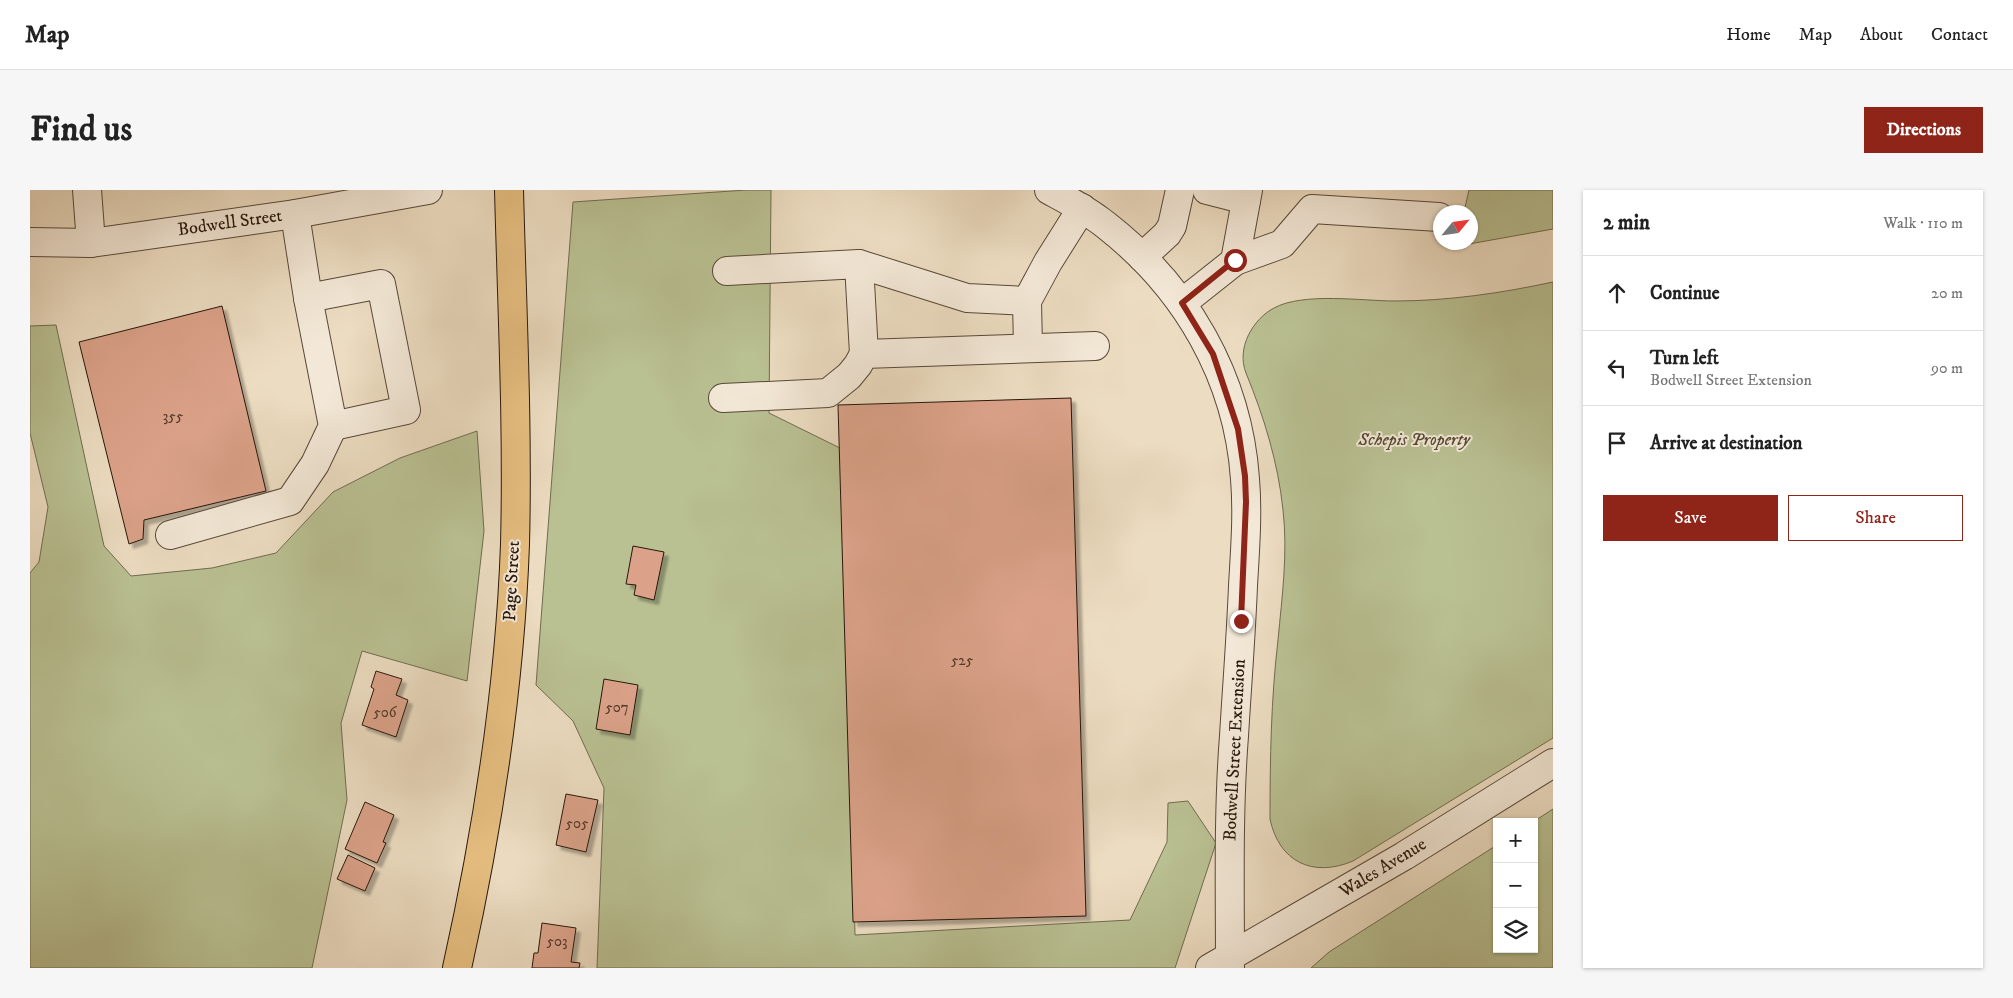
<!DOCTYPE html>
<meta charset="utf-8">
<style>
body{margin:0;font-family:"IM FELL DW Pica",serif;background:#f6f6f6;color:#222}
.controls{position:absolute;right:15px;bottom:15px;display:grid;overflow:hidden;border-radius:0px;box-shadow:0 1px 4px #0004}
.controls button{width:45px;height:45px;display:grid;place-items:center;padding:0;border:0;border-bottom:1px solid #e0e0e0;background:#fff;color:#222;font:25px sans-serif}
.compass{position:absolute;left:1403px;top:15px;width:45px;height:45px;border-radius:50%;background:#fff;box-shadow:0 1px 4px #0004;rotate:61deg}
.stop{position:absolute;width:15px;height:15px;margin:-11px;border:4px solid #8f2418;border-radius:50%;background:#fff}
.stop.end{background:#8f2418;border-color:#fff;box-shadow:0 1px 5px #0008}
.list{margin:0;padding:0;list-style:none}
h2{display:flex;justify-content:space-between;align-items:center;height:65px;margin:0;padding:0 20px;font-size:21px}
h2 small{font-size:16px;font-weight:400;color:#767676}
.list li{display:grid;grid-template-columns:32px 1fr auto;gap:15px;align-items:center;box-sizing:border-box;height:75px;padding:0 20px;border-top:1px solid #e0e0e0}
.list b{display:block;font-size:19px;white-space:nowrap}
.list p{margin:0;font-size:16px;white-space:nowrap;color:#767676}
.list em{font-size:16px;font-style:normal;color:#767676}
.actions{display:flex;gap:10px;padding:15px 20px}
.actions a{flex:1;padding:11px 0;border:1px solid #8f2418;border-radius:0px;text-align:center;font-size:18px;color:#8f2418}
.actions .main{background:#8f2418;color:#fff}
.icon{flex:none;width:28px;height:28px;fill:none;stroke:currentColor;stroke-width:2;stroke-linecap:round;stroke-linejoin:round}
.map{position:relative;flex:none;width:1523px;height:778px;overflow:hidden;border-radius:0px}
header{display:flex;align-items:center;gap:30px;box-sizing:border-box;height:70px;padding:0 25px;background:#fff;border-bottom:1px solid #e0e0e0}
header strong{font-size:24px}
nav{display:flex;gap:28px;margin-inline-start:auto;font-size:18px}
.intro{display:flex;align-items:center;justify-content:space-between;box-sizing:border-box;height:120px;padding:0 30px}
h1{margin:0;font-size:35px}
.button{padding:12px 22px;border-radius:0px;background:#8f2418;color:#fff;font-size:18px;font-weight:700}
main{display:flex;gap:30px;padding:0 30px}
aside{flex:1;background:#fff;border-radius:0px;box-shadow:0 1px 4px #0004}
.map>svg:first-child{display:block}
.green{fill:#b9c092;stroke:#706c4f}
.building{fill:#dba289;stroke:#27170c;filter:url(#shadow)}
.lines{fill:none;stroke-linecap:round;stroke-linejoin:round}
.minor-casing{stroke:#584839;stroke-width:30}
.major-casing{stroke:#27170c;stroke-width:30}
.minor{stroke:#f3e8d7;stroke-width:28}
.major{stroke:#e6be80;stroke-width:28}
.route{stroke:#8f2418;stroke-width:6}
.labels{text-anchor:middle;dominant-baseline:central;stroke-width:4;stroke-linejoin:round;paint-order:stroke}
.number-label{font-size:15px;fill:#543a2b}
.street-label{font-size:18px;fill:#27170c;stroke:#f3e8d7}
.park-label{font-size:18px;font-style:italic;fill:#534a34;stroke:#f3e8d7}
</style>
<header>
<strong>Map</strong>
<nav><a>Home</a><a>Map</a><a>About</a><a>Contact</a></nav>
</header>
<div class="intro"><h1>Find us</h1><a class="button">Directions</a></div>
<main>
<div class="map">
<svg width="1523" height="778" viewBox="0 0 1523 778">
<defs>
<filter id="shadow"><feDropShadow dx="4.5" dy="4.5" stdDeviation="1" flood-color="#0004"/></filter>
</defs>
<rect width="100%" height="100%" fill="#ecdcc1"/>
<filter id="stains"><feTurbulence type="fractalNoise" baseFrequency=".004" numOctaves="4"/><feColorMatrix values="0 0 0 0 .2 0 0 0 0 .09 0 0 0 0 .02 0 0 0 .5 -.17"/></filter>
<radialGradient id="worn" r=".72"><stop offset=".6" stop-color="#630" stop-opacity="0"/><stop offset="1" stop-color="#630" stop-opacity=".3"/></radialGradient>
<g class="green">
<polygon points="716,0 741,0 739,223 814,260 825,745 1100,730 1137,652 1138,613 1158,611 1186,653 1145,778 567,778 574,598 543,531 506,495 543,12"/>
<polygon points="1439,0 1523,0 1523,39 1428,56 1428,53 1440,52 1440,22 1434,22"/>
<path d="M1523,92V548L1323,671C1283,688 1249,672 1240,629C1240,569 1241,509 1248,450C1252,406 1258,364 1253,320C1248,272 1234,227 1216,183C1206,158 1223,129 1244,118C1273,102 1333,111 1365,111C1418,111 1472,103 1523,92Z"/>
<polygon points="26,135 74,356 101,386 182,378 246,363 303,302 370,268 447,241 454,341 437,491 332,461 311,533 317,610 282,778 0,778 0,383 9,372 18,317 0,243 0,136"/>
<polygon points="1523,619 1523,778 1281,778 1299,762 1467,655 1467,759 1504,759 1503,632"/>
</g>
<g class="building">
<polygon points="192,116 236,301 114,330 113,349 99,354 49,152"/>
<polygon points="1041,208 1056,726 823,732 808,215"/>
<polygon points="603,356 634,362 624,410 604,405 606,395 596,394"/>
<polygon points="346,481 372,489 366,505 378,510 366,547 332,535 344,499 341,497"/>
<polygon points="574,489 608,495 600,545 566,539"/>
<polygon points="536,604 568,610 556,662 526,655"/>
<polygon points="335,612 364,625 353,652 356,653 347,673 315,659"/>
<polygon points="318,665 345,678 335,701 307,689"/>
<polygon points="512,733 546,738 541,772 550,773 549,778 502,778 504,763 508,763"/>
</g>
<g class="lines">
<g class="minor-casing">
<g id="minor">
<polyline points="57,0 61,53"/>
<path d="M1019,0C1039,11 1059,21 1077,36C1156,98 1208,187 1215,289C1218,324 1215,360 1213,396C1211,446 1207,496 1204,546C1198,623 1200,701 1200,778"/>
<polyline points="1177,0 1216,10"/>
<polyline points="0,52 61,53 265,24 398,0"/>
<polyline points="1112,67 1137,44 1142,36 1150,0"/>
<polyline points="1205,71 1252,54 1282,19 1409,27"/>
<polyline points="829,74 937,108 997,111"/>
<polyline points="697,81 829,74 834,164"/>
<polyline points="278,108 351,94 376,220 303,236"/>
<polyline points="1152,113 1205,71 1218,0"/>
<polyline points="998,158 997,111 1018,72 1052,18"/>
<polyline points="693,208 798,203 819,186 828,175 834,164 1065,156"/>
<polyline points="140,345 260,311 285,274 303,236 278,108 265,24"/>
<polyline points="1180,778 1374,666 1523,573"/>
</g>
</g>
<g class="major-casing">
<path id="major" d="M427,778C458,639 480,496 485,354C488,236 482,118 479,0"/>
</g>
<use href="#minor" class="minor"/>
<use href="#major" class="major"/>
</g>
<g class="lines">
<polyline class="route" points="1205,70 1152,113 1183,164 1208,239 1215,286 1216,312 1211,431"/>
</g>
<g class="labels">
<g class="number-label">
<text x="143" y="226">355</text>
<text x="932" y="470">525</text>
<text x="587" y="517">507</text>
<text x="355" y="522">506</text>
<text x="547" y="633">505</text>
<text x="527" y="751">503</text>
</g>
<g class="street-label">
<text transform="translate(200 33) rotate(-8)">Bodwell Street</text>
<text transform="translate(482 391) rotate(-87)">Page Street</text>
<text transform="translate(1205 560) rotate(-87)">Bodwell Street Extension</text>
<text transform="translate(1353 678) rotate(-31)">Wales Avenue</text>
</g>
<g class="park-label">
<text x="1384" y="250">Schepis Property</text>
</g>
</g>
<rect width="100%" height="100%" filter="url(#stains)"/>
<rect width="100%" height="100%" fill="url(#worn)"/>
</svg>
<div class="controls">
<button>+</button>
<button>−</button>
<button><svg class="icon" aria-label="layers" viewBox="0 0 24 24"><path d="M12 4l9 5-9 5-9-5zM3 14l9 5 9-5"/></svg></button>
</div>
<svg class="compass" viewBox="-18 -18 36 36"><path d="M0-13l5 13h-10z" fill="#e53935"/><path d="M0 13l5-13h-10z" fill="#767676"/></svg>
<div class="stop" style="left:1205px;top:70px"></div>
<div class="stop end" style="left:1211px;top:431px"></div>
</div>
<aside>
<h2>2 min<small>Walk · 110 m</small></h2>
<ul class="list">
<li><svg class="icon" aria-label="ahead" viewBox="0 0 24 24"><path d="M12 20V5M6 11l6-6 6 6"/></svg><div><b>Continue</b></div><em>20 m</em></li>
<li><svg class="icon" aria-label="left" viewBox="0 0 24 24"><path d="M17 20v-9H6M10 6l-5 5 5 5"/></svg><div><b>Turn left</b><p>Bodwell Street Extension</p></div><em>90 m</em></li>
<li><svg class="icon" aria-label="arrive" viewBox="0 0 24 24"><path d="M6 21V4h12l-3 4 3 4H6"/></svg><div><b>Arrive at destination</b></div></li>
</ul>
<div class="actions"><a class="main">Save</a><a>Share</a></div>
</aside>
</main>
